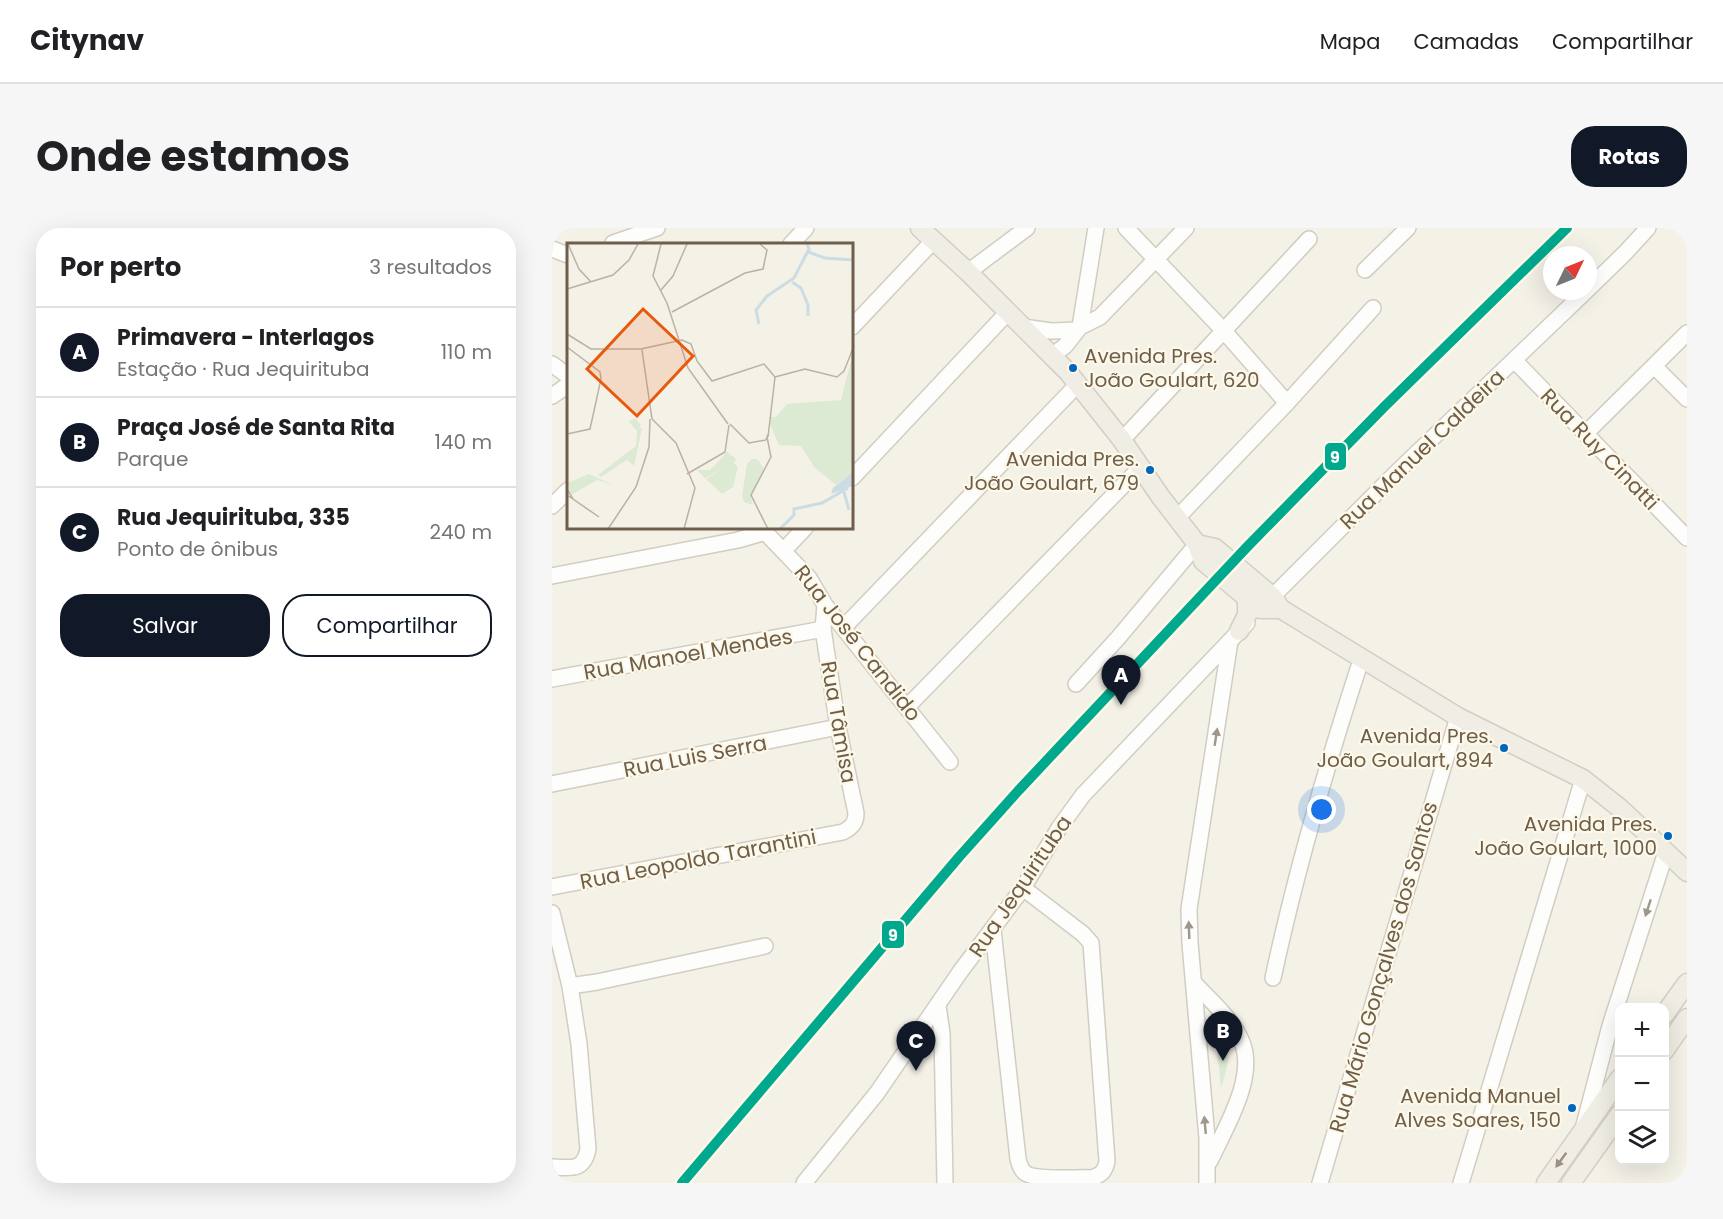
<!DOCTYPE html>
<html lang="pt">
<meta charset="utf-8">
<style>
body{margin:0;font-family:Poppins,sans-serif;background:#f6f6f6;color:#202124}
.controls{position:absolute;right:18px;bottom:18px;display:grid;overflow:hidden;border-radius:12px;box-shadow:0 6px 24px #0002}
.controls button{width:54px;height:54px;display:grid;place-items:center;padding:0;border:0;border-bottom:2px solid #e0e0e0;background:#fff;color:#202124;font:30px sans-serif}
.compass{position:absolute;left:991px;top:18px;width:54px;height:54px;border-radius:50%;background:#fff;box-shadow:0 6px 24px #0002;rotate:47deg}
.you{position:absolute;left:770px;top:582px;width:21px;height:21px;margin:-15px;border:4px solid #fff;border-radius:50%;background:#1a73e8;box-shadow:0 0 0 9px #1a73e833}
.badge{display:grid;place-items:center;width:39px;height:39px;border-radius:50%;background:#111827;color:#fff;font-size:20px;font-weight:700}
.pin{position:absolute;translate:-50% -50px;filter:drop-shadow(0 2px 3px #0008)}
.pin::after{content:'';position:absolute;top:32px;width:21px;height:18px;background:inherit;clip-path:polygon(0 0,100% 0,50% 100%)}
.list{margin:0;padding:0;list-style:none}
h2{display:flex;justify-content:space-between;align-items:center;height:78px;margin:0;padding:0 24px;font-size:26px}
h2 small{font-size:20px;font-weight:400;color:#757577}
.list li{display:grid;grid-template-columns:39px 1fr auto;gap:18px;align-items:center;box-sizing:border-box;height:90px;padding:0 24px;border-top:2px solid #e0e0e0}
.list b{display:block;font-size:22px;white-space:nowrap}
.list p{margin:0;font-size:20px;white-space:nowrap;color:#757577}
.list em{font-size:20px;font-style:normal;color:#757577}
.actions{display:flex;gap:12px;padding:18px 24px}
.actions a{flex:1;padding:14px 0;border:2px solid #111827;border-radius:24px;text-align:center;font-size:21px;color:#111827}
.actions .main{background:#111827;color:#fff}
.icon{flex:none;width:33px;height:33px;fill:none;stroke:currentColor;stroke-width:2;stroke-linecap:round;stroke-linejoin:round}
.map{position:relative;flex:none;width:1135px;height:955px;overflow:hidden;border-radius:24px}
header{display:flex;align-items:center;gap:36px;box-sizing:border-box;height:84px;padding:0 30px;background:#fff;border-bottom:2px solid #e0e0e0}
header strong{font-size:28px}
nav{display:flex;gap:33px;margin-inline-start:auto;font-size:21px}
.intro{display:flex;align-items:center;justify-content:space-between;box-sizing:border-box;height:144px;padding:0 36px}
h1{margin:0;font-size:42px}
.button{padding:15px 27px;border-radius:24px;background:#111827;color:#fff;font-size:21px;font-weight:700}
main{display:flex;gap:36px;padding:0 36px}
aside{flex:1;background:#fff;border-radius:24px;box-shadow:0 6px 24px #0002}
.map>svg:first-child{display:block}
.park{fill:#ddead3}
.lines{fill:none;stroke-linecap:round;stroke-linejoin:round}
.minor-casing{stroke:#d2cdc3;stroke-width:18}
.major-casing{stroke:#d3cec5;stroke-width:21}
.minor{stroke:#fdfdfb;stroke-width:15}
.major{stroke:#f0eee4;stroke-width:18}
.rail-1-casing{stroke:#fdf8e7;stroke-width:15}
.rail-1{stroke:#00a88e;stroke-width:10}
.oneway{fill:#a09689}
.oneway2{fill:#9c9081}
.bus-dot{fill:#0065bd;stroke:#fdf8e7;stroke-width:2}
.labels{text-anchor:middle;dominant-baseline:central;stroke-width:4.5;stroke-linejoin:round;paint-order:stroke}
.bus-label{font-size:20px;fill:#6e5e4b;stroke:#fdf8e7;text-anchor:end}
.street-label{font-size:21px;fill:#6e5e4b;stroke:#fdf8e7}
.inset-river{fill:none;stroke:#cbdce2;stroke-width:3}
.inset-road{fill:none;stroke:#bab2a4;stroke-width:1.5}
.view{fill:#e8590c;fill-opacity:0.15;stroke:#e8590c;stroke-width:3}
.inset-edge{fill:none;stroke:#6e5e4b;stroke-width:3}
.line-badge{stroke:#fdf8e7;stroke-width:2}
.badge-label{font-size:16px;text-anchor:middle;font-weight:bold;fill:#fff}
</style>
<header>
<strong>Citynav</strong>
<nav><a>Mapa</a><a>Camadas</a><a>Compartilhar</a></nav>
</header>
<div class="intro"><h1>Onde estamos</h1><a class="button">Rotas</a></div>
<main>
<aside>
<h2>Por perto<small>3 resultados</small></h2>
<ul class="list">
<li><span class="badge">A</span><div><b>Primavera - Interlagos</b><p>Estação · Rua Jequirituba</p></div><em>110 m</em></li>
<li><span class="badge">B</span><div><b>Praça José de Santa Rita</b><p>Parque</p></div><em>140 m</em></li>
<li><span class="badge">C</span><div><b>Rua Jequirituba, 335</b><p>Ponto de ônibus</p></div><em>240 m</em></li>
</ul>
<div class="actions"><a class="main">Salvar</a><a>Compartilhar</a></div>
</aside>
<div class="map">
<svg width="1135" height="955" viewBox="0 0 1135 955">
<rect width="100%" height="100%" fill="#f4f1e7"/>
<path class="park" d="M663,803C680,824 677,835 669,860Z"/>
<g class="lines">
<g class="minor-casing">
<g id="minor">
<polyline points="574,0 671,102 735,175"/>
<polyline points="61,15 105,0"/>
<polyline points="239,16 254,0"/>
<polyline points="0,21 16,27"/>
<polyline points="813,42 856,0"/>
<polyline points="416,44 475,0"/>
<polyline points="1036,61 1073,25 1096,0"/>
<polyline points="300,99 382,12"/>
<polyline points="471,99 499,103 525,102"/>
<polyline points="528,99 544,0"/>
<polyline points="501,127 513,118 528,99 548,89 634,0"/>
<polyline points="962,132 1135,310"/>
<polyline points="0,136 16,148"/>
<polyline points="1102,138 1135,171"/>
<polyline points="0,168 16,157"/>
<polyline points="1033,206 1135,105"/>
<polyline points="570,212 757,11"/>
<polyline points="300,250 456,84"/>
<polyline points="0,278 16,262"/>
<polyline points="626,289 735,175 821,80"/>
<polyline points="209,300 257,350 273,377 398,534"/>
<polyline points="232,322 253,300"/>
<polyline points="0,348 186,312 214,304"/>
<polyline points="714,375 846,243 1034,63"/>
<polyline points="292,399 526,156"/>
<polyline points="0,451 271,401"/>
<polyline points="524,456 566,410 645,316"/>
<polyline points="355,479 589,239"/>
<polyline points="0,556 286,499"/>
<path d="M0,659L291,604C300,599 304,595 304,585L286,499L271,401L273,377"/>
<path d="M0,685L18,758L27,816L36,921C32,943 19,940 0,939"/>
<path d="M441,702L466,931C467,935 469,941 472,944C481,953 526,949 539,950C549,947 553,944 555,933L539,715L531,706L471,660"/>
<path d="M721,750C744,643 775,536 809,432"/>
<path d="M642,755C658,772 680,791 689,812C706,848 673,900 658,933"/>
<polyline points="18,758 45,754 213,718"/>
<polyline points="386,778 390,805 393,955"/>
<polyline points="1032,897 1058,798 1114,624"/>
<polyline points="252,955 325,865 408,744 471,660 507,600 531,567 695,395"/>
<polyline points="655,955 655,910 638,715 637,681 678,413"/>
<polyline points="768,955 906,489"/>
<polyline points="909,955 1031,551"/>
</g>
</g>
<g class="major-casing">
<g id="major">
<polyline points="368,0 416,44 516,144 570,212 608,268 645,316 651,333 708,381 729,381"/>
<polyline points="645,316 663,320 721,369 729,381 906,489 1031,551 1069,581 1135,644"/>
<polyline points="687,403 695,387 695,369"/>
<polyline points="1112,787 1135,755"/>
<polyline points="1112,823 1135,790"/>
<polyline points="994,955 1068,850"/>
<polyline points="1019,955 1068,886"/>
</g>
</g>
<use href="#minor" class="minor"/>
<use href="#major" class="major"/>
<g class="rail-1-casing">
<polyline id="rail-1" points="130,955 407,629 466,563 694,320 833,178 1015,0"/>
</g>
<use href="#rail-1" class="rail-1"/>
</g>
<defs><path id="oneway-solid" d="M-6-.8H1V-3.2L6.5 0L1 3.2V.8H-6Z" transform="scale(1.5)"/></defs>
<g class="oneway">
<use href="#oneway-solid" transform="translate(664 509) rotate(-81)"/>
<use href="#oneway-solid" transform="translate(1096 680) rotate(108)"/>
<use href="#oneway-solid" transform="translate(637 702) rotate(-92)"/>
<use href="#oneway-solid" transform="translate(653 897) rotate(-95)"/>
</g>
<use class="oneway2" href="#oneway-solid" transform="translate(1009 932) rotate(126)"/>
<g class="bus-dot">
<circle cx="521" cy="140" r="5"/>
<circle cx="598" cy="242" r="5"/>
<circle cx="952" cy="520" r="5"/>
<circle cx="1116" cy="608" r="5"/>
<circle cx="1020" cy="880" r="5"/>
</g>
<g class="labels">
<g class="bus-label">
<text x="532" y="128" text-anchor="start">Avenida Pres.<tspan x="532" dy="24">João Goulart, 620</tspan></text>
<text x="587" y="231">Avenida Pres.<tspan x="587" dy="24">João Goulart, 679</tspan></text>
<text x="941" y="508">Avenida Pres.<tspan x="941" dy="24">João Goulart, 894</tspan></text>
<text x="1105" y="596">Avenida Pres.<tspan x="1105" dy="24">João Goulart, 1000</tspan></text>
<text x="1009" y="868">Avenida Manuel<tspan x="1009" dy="24">Alves Soares, 150</tspan></text>
</g>
<g class="street-label">
<text transform="translate(870 221) rotate(-44)">Rua Manuel Caldeira</text>
<text transform="translate(1048 221) rotate(46)">Rua Ruy Cinatti</text>
<text transform="translate(306 415) rotate(52)">Rua José Candido</text>
<text transform="translate(136 426) rotate(-10)">Rua Manoel Mendes</text>
<text transform="translate(287 494) rotate(80)">Rua Tâmisa</text>
<text transform="translate(143 528) rotate(-11)">Rua Luis Serra</text>
<text transform="translate(146 631) rotate(-11)">Rua Leopoldo Tarantini</text>
<text transform="translate(468 658) rotate(-56)">Rua Jequirituba</text>
<text transform="translate(831 739) rotate(-74)">Rua Mário Gonçalves dos Santos</text>
</g>
</g>
<g transform="translate(15 15)">
<rect width="286" height="286" fill="#f4f1e7"/>
<path d="M160,209L169,216L168,219L138,235L130,227H143ZM166,219L171,224L166,244L155,251L139,236Z" fill="#ddead3"/>
<path d="M286,110V229L269,242L247,224L234,203L212,202L203,181L204,174H209L220,161L274,157ZM68,175L74,182L72,186L75,185L67,223L60,217L34,234L31,232L69,203L70,188L62,179ZM185,216H190L197,225L184,255L186,262L177,259L175,253L180,221ZM22,231L46,242L30,237L4,252L0,240Z" fill="#ddead3"/>
<path d="M286,229V243L264,251L266,245Z" fill="#cbdce2"/>
<path class="inset-river" d="M241,9L258,15L287,17M225,39L234,45L241,62V73M192,81L189,67L200,53L227,35L242,6L240,1M277,249L282,267M213,286L227,272V266L255,260L281,245"/>
<path class="inset-road" d="M1,1L12,26L24,39M94,1L86,33L100,60L121,125L161,181M0,46L46,32L62,17L71,1M94,47L106,33L120,1M105,69L178,30L196,26L200,7L193,1M0,91L24,106H76M115,97L124,101L130,118L145,138L197,121L208,134M0,104L33,129L34,136L23,186L0,191M74,106L115,97M75,107L85,176L109,200L128,245L117,286M208,134L238,126L270,134L277,128L287,103M163,181L182,200L199,197M201,194L208,134M199,197L200,194L204,214L184,252L201,286M120,231L158,209L162,182M0,246L6,256L32,274L0,252M41,286L69,244L82,204L83,176"/>
<path class="view" d="M76,66L126,113L70,173L20,126Z"/>
<rect width="286" height="286" class="inset-edge"/>
</g>
<g class="line-badge">
<rect x="772" y="214" width="23" height="29" rx="6" fill="#00a88e"/>
<rect x="329" y="692" width="24" height="29" rx="6" fill="#00a88e"/>
</g>
<g class="badge-label">
<text x="783" y="235">9</text>
<text x="341" y="713">9</text>
</g>
</svg>
<div class="controls">
<button>+</button>
<button>−</button>
<button><svg class="icon" aria-label="layers" viewBox="0 0 24 24"><path d="M12 4l9 5-9 5-9-5zM3 14l9 5 9-5"/></svg></button>
</div>
<svg class="compass" viewBox="-18 -18 36 36"><path d="M0-13l5 13h-10z" fill="#e53935"/><path d="M0 13l5-13h-10z" fill="#757577"/></svg>
<div class="you"></div>
<div class="pin badge" style="left:569px;top:477px">A</div>
<div class="pin badge" style="left:671px;top:833px">B</div>
<div class="pin badge" style="left:364px;top:843px">C</div>
</div>
</main>
